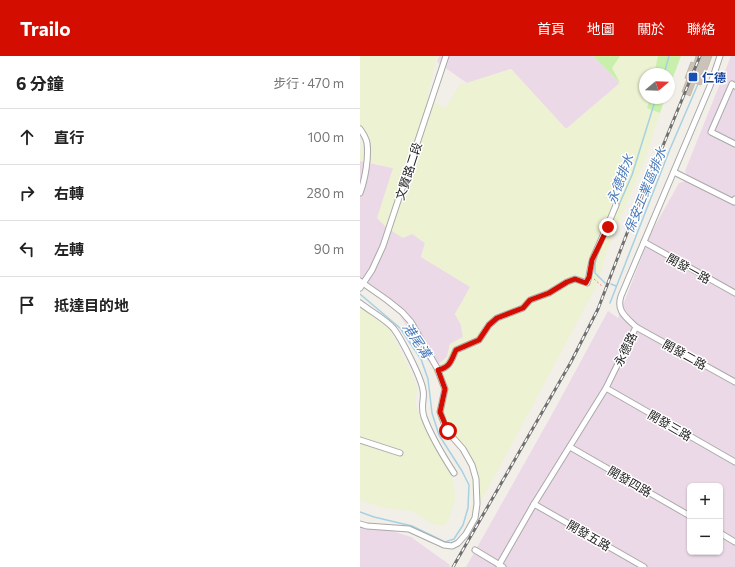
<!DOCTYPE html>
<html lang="zh-TW">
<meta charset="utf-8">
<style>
body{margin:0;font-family:Commissioner,"Noto Sans TC",sans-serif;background:#f2f2f2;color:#222}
.controls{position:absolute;right:12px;bottom:12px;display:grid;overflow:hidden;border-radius:6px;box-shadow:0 1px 3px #0004}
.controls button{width:36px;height:36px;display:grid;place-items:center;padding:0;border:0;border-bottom:1px solid #e0e0e0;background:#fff;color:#222;font:20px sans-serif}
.compass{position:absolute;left:279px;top:12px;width:36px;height:36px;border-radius:50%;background:#fff;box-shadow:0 1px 3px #0004;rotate:71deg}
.stop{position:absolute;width:12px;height:12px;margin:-9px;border:3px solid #d30d00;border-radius:50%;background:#fff}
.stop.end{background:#d30d00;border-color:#fff;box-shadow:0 1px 4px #0008}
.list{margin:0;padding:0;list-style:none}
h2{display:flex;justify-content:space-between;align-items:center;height:52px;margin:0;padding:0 16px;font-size:17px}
h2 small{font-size:13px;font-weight:400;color:#767676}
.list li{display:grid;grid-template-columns:26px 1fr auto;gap:12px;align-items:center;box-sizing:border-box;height:56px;padding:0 16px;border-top:1px solid #e0e0e0}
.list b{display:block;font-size:15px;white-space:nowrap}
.list em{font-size:13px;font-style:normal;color:#767676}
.icon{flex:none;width:22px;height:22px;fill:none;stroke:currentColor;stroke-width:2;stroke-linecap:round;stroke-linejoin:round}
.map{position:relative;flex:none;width:375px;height:511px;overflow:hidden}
header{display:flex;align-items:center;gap:24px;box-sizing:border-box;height:56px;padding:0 20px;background:#d30d00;color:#fff}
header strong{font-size:19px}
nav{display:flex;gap:22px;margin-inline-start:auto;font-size:14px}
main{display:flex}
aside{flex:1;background:#fff}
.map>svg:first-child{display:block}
.industrial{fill:#ecd9e7;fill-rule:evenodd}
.farmland{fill:#edf2d2}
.grass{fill:#c8efab}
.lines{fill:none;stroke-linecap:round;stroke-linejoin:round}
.stream{stroke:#a6d1e3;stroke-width:1.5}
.building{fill:#cbc3ba;stroke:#c5b7a9}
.minor-casing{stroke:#a9a9a9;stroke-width:7}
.path{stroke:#ff856c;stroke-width:1;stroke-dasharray:2 2;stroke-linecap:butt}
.minor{stroke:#fff;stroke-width:5}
.rail-casing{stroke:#707070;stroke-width:3}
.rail{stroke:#fff;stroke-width:1.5;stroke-dasharray:4.5;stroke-linecap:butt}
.route{stroke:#d30d00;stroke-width:5}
.transit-dot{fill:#1a4fb4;stroke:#fff;stroke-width:1.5}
.labels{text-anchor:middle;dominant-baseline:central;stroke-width:3;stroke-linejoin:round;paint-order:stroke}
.transit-label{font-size:12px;font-weight:bold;fill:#164399;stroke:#fff;text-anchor:start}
.street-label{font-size:12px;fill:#222;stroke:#fff}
.water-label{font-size:13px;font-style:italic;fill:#4578ba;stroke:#fff}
</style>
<header>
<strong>Trailo</strong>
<nav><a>首頁</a><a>地圖</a><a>關於</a><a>聯絡</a></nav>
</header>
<main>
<aside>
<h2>6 分鐘<small>步行 · 470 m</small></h2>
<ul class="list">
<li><svg class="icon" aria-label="ahead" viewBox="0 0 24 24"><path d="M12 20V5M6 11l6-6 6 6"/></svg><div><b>直行</b></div><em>100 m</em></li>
<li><svg class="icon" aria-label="right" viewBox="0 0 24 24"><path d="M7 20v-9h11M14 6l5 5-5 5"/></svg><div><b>右轉</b></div><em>280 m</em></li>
<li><svg class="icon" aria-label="left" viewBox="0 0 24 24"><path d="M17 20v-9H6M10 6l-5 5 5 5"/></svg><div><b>左轉</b></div><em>90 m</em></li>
<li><svg class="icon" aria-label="arrive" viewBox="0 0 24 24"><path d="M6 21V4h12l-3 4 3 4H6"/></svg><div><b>抵達目的地</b></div></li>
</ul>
</aside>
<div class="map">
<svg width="375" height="511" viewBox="0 0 375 511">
<rect width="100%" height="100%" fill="#f2efe8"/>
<g class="industrial">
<polygon points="79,0 233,0 260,27 206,73 151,13 107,27 77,6"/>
<path d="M371,0H375V511H106L195,353L248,255L258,262L291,177L319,127L329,124L325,115ZM330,430H360V496H330Z"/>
<polygon points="0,105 33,112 52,177 65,187 61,201 111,231 95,258 101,269 103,281 90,288 87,301 76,310 68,305 38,256 0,229"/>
<polygon points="0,465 51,481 90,509 89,511 0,511"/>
</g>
<g class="farmland">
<polygon points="0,0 77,0 67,43 86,52 100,28 107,27 151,13 206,73 259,28 252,12 260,0 298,0 294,18 285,18 285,42 290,42 288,52 300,57 286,101 247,195 237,229 132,425 110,463 113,444 111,415 106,401 76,355 82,336 71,310 76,310 87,301 90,288 103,281 101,269 95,258 110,231 61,201 65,187 52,178 43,182 27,172 17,162 33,112 0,105 0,97 6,81 0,71"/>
<polygon points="0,251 29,272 47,308 57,331 55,348 61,363 79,394 91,417 95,437 95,444 88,466 84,470 73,468 52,455 24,452 0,444"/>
</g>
<g class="grass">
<polygon points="233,0 260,0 252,12 260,27"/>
<polygon points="298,0 321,0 309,32 309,18 294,18"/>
<polygon points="290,42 305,42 300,57 287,52"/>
</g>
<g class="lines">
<g class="stream">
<polyline points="304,18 309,0"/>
<polyline points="245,227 235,217 235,207 238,197 272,119 296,42"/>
<polyline points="251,228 256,230"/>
<polyline points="0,238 40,272 61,303 68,323 72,357 79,379 102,415 109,429 108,452 103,469 94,483 85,486 52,470 14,461 0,456"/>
<polyline points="250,247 310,93 338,28"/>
</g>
</g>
<polygon class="building" points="336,0 352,0 341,29 335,27 330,40 322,36 327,23 325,22 331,6 334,7"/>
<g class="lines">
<g class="minor-casing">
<g id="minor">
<polyline points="375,30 372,28 351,76 375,88"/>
<path d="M0,73C3,77 6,82 7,87C9,101 5,124 0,137"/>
<polyline points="314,116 374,146 375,143"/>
<polyline points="284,186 375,237"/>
<polyline points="0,225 27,244 42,256 51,266 77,312 85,333 80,356 87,375 103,393 112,409 116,423 117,448 115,462 106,478 98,487 92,490 84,489 49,473 7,470 0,468"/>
<polyline points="0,232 12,214 23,190 86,0"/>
<path d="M0,247C10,255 27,264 34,273C42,284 61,321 63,334C65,343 60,349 64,361C71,380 83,400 94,417"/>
<polyline points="276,271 375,326"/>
<path d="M78,314C91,311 91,304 96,294L119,284L129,269L137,262L163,252L170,244L189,237L207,226L215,223L227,227C230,219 230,210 233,202C241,184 249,167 256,149"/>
<polyline points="246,332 375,406"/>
<polyline points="0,384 40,397"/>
<polyline points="210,391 330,460"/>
<polyline points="174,448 284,511"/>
<polyline points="360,477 375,486"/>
<polyline points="115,494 143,511"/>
<path d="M139,509L174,448L246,332L276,271C266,261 256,255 261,240L350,30L360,0"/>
</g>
</g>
<polyline class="path" points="234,223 243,231"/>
<use href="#minor" class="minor"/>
<g class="rail-casing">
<polyline id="rail" points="93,511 211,306 238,253 269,172 340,0"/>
</g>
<use href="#rail" class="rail"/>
</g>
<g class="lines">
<path class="route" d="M88,375L80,356L85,333L78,314C91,311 91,304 96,294L119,284L129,269L137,262L163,252L170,244L189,237L207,226L215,223L226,227L229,221L232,204L248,171"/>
</g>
<rect class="transit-dot" x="328" y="16" width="10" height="10" rx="2"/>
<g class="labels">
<g class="transit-label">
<text x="342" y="21">仁德</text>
</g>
<g class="street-label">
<text transform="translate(48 115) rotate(-72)">文賢路二段</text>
<text transform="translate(329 212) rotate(29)">開發一路</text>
<text transform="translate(265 293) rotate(-64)">永德路</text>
<text transform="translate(325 298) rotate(29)">開發二路</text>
<text transform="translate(310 369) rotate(30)">開發三路</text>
<text transform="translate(270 425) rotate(30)">開發四路</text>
<text transform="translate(229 479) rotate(30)">開發五路</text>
</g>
<g class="water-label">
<text transform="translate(260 123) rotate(-69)">永德排水</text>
<text transform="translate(285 134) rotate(-68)">保安工業區排水</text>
<text transform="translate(57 284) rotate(56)">港尾溝</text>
</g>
</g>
</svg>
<div class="controls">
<button>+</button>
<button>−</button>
</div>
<svg class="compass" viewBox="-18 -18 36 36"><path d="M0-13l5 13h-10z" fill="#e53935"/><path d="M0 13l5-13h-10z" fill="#767676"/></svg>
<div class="stop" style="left:88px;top:375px"></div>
<div class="stop end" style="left:248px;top:171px"></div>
</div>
</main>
